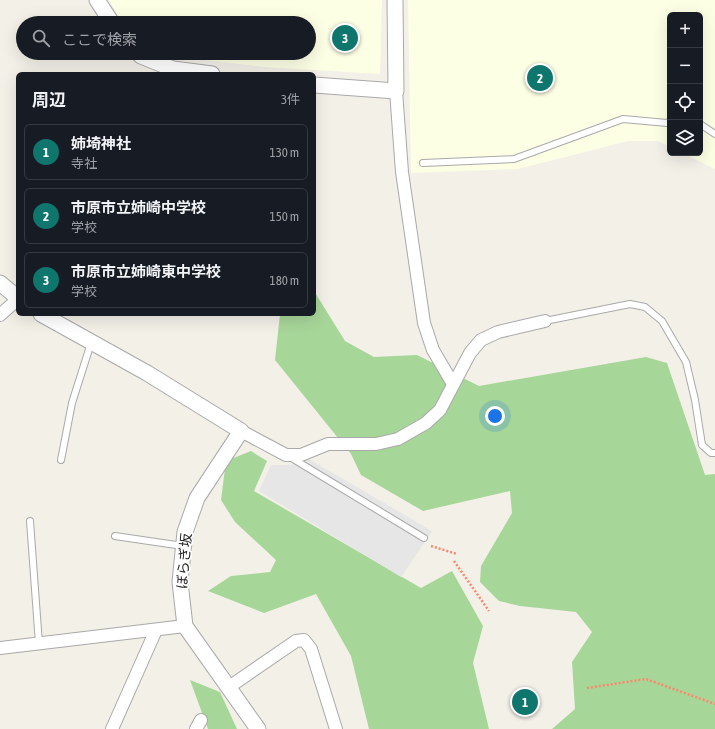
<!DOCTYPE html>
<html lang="ja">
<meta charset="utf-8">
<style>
body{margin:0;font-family:"Asap Condensed","Noto Sans JP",sans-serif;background:#20242c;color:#f1f3f6}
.controls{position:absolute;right:12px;top:12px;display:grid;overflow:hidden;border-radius:6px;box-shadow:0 4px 16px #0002}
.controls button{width:36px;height:36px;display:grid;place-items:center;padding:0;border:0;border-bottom:1px solid #363941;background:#171b24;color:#f1f3f6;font:20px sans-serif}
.you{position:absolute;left:495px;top:416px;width:14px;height:14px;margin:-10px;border:3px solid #fff;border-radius:50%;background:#1a73e8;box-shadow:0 0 0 6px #1a73e833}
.badge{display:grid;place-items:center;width:26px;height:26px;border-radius:50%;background:#0f766e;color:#fff;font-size:13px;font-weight:700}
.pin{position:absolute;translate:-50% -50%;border:2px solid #fff;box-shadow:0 1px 4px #0006}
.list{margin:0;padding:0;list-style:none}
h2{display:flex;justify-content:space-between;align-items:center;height:52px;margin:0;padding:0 16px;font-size:17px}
h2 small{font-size:13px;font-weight:400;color:#9ea1a6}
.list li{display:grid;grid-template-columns:26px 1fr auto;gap:12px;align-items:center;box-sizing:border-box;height:56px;margin:0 8px 8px;padding:0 8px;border:1px solid #363941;border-radius:6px}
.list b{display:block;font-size:15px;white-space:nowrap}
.list p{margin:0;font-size:13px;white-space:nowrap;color:#9ea1a6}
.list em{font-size:13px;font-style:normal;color:#9ea1a6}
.icon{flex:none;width:22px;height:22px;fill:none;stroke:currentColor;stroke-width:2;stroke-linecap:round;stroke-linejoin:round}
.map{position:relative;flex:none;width:715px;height:729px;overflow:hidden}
.search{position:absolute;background:#171b24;box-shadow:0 4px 16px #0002;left:16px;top:16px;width:300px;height:44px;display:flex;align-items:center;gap:10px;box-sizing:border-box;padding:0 14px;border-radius:22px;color:#9ea1a6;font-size:15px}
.panel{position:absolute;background:#171b24;box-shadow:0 4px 16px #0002;left:16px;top:72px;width:300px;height:244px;border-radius:6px}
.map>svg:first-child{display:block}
.education{fill:#fdffe5}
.forest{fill:#a7d699}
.parking{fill:#e6e6e6}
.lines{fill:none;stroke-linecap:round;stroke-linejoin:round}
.service-casing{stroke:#a9a9a9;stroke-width:8}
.minor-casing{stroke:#a9a9a9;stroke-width:14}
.tertiary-casing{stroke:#a9a9a9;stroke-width:17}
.path{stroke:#ff856d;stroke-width:2.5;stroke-dasharray:2 2;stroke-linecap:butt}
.service{stroke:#fff;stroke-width:6}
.minor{stroke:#fff;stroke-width:12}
.tertiary{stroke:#fff;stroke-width:15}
.labels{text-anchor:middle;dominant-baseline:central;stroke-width:3.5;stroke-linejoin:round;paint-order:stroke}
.street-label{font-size:14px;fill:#222;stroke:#fff}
</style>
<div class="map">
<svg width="715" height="729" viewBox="0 0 715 729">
<rect width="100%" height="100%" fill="#f3f0e8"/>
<g class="education">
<polygon points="109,0 382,0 380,74 265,67 161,55 158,53 309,53 309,23 122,23"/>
<polygon points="408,0 715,0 715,169 682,153 700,153 700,15 670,15 670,147 658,141 628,141 518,169 411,173"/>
</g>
<g class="forest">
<polygon points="314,291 345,341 374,357 417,355 479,386 646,357 667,363 705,475 715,474 715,729 552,729 575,709 572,662 592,632 576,612 520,606 499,601 480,582 481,566 512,513 510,491 423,511 361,475 351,454 275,360 280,314 314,314"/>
<polygon points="251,451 267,461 254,491 421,588 452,571 483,626 473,663 489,729 369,729 351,656 316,594 264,613 208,591 231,576 270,572 276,560 235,522 221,500 226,461"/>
<polygon points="190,680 220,692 237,729 208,729"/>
</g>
<polygon class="parking" points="309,459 432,531 401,577 259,491 271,465 290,465"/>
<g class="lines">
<g class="service-casing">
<g id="service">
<polyline points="700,124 715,134"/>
<polyline points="423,163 514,159 623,119 667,123 670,121"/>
<polyline points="545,321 630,304 645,307 662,321 686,362 695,400 702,445 711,453 715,453"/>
<polyline points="290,457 424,538"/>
<polyline points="61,460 72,403 91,343"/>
<polyline points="30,521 39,644"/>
<polyline points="115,536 183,546"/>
</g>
</g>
<g class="minor-casing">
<g id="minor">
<polyline points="396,91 402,172 424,323 433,350 453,384"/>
<polyline points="0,315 18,299"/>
<polyline points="241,431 286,455 301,455 328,444 376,444 398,439 426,423 440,410 470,353 481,340 498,332 545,321"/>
<polyline points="0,648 185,626"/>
<polyline points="229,687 296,641 304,640 311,649 336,729"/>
<polyline points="112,729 156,630"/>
<polyline points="196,729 201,720"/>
</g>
</g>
<g class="tertiary-casing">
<g id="tertiary">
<polyline points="97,0 112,23"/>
<polyline points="138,53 141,56 173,69 212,74"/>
<polyline points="314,85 396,91 395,0"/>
<polyline points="0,283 18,298"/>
<polyline points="41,314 147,373 241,431 197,498 185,532 180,582 185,626 258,729"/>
</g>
</g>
<g class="path">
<polyline points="431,546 457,554"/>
<polyline points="454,561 489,611"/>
<polyline points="587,688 646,679 715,704"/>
</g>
<use href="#service" class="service"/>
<use href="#minor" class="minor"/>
<use href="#tertiary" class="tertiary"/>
</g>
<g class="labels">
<g class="street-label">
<text transform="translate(184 561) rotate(-85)">ぼらぎ坂</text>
</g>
</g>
</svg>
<div class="controls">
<button>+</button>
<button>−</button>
<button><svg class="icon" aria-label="locate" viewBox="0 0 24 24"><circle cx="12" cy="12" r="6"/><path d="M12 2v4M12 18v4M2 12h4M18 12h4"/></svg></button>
<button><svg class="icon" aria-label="layers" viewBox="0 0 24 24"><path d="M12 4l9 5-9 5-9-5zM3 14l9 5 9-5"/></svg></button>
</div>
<div class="you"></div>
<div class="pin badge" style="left:525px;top:702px">1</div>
<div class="pin badge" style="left:540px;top:78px">2</div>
<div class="pin badge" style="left:345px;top:38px">3</div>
<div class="search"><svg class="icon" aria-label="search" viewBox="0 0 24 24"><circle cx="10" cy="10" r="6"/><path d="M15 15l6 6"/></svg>ここで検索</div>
<section class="panel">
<h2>周辺<small>3件</small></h2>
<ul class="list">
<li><span class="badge">1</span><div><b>姉埼神社</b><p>寺社</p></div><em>130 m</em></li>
<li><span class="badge">2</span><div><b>市原市立姉崎中学校</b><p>学校</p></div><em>150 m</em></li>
<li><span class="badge">3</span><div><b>市原市立姉崎東中学校</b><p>学校</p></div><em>180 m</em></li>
</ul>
</section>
</div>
